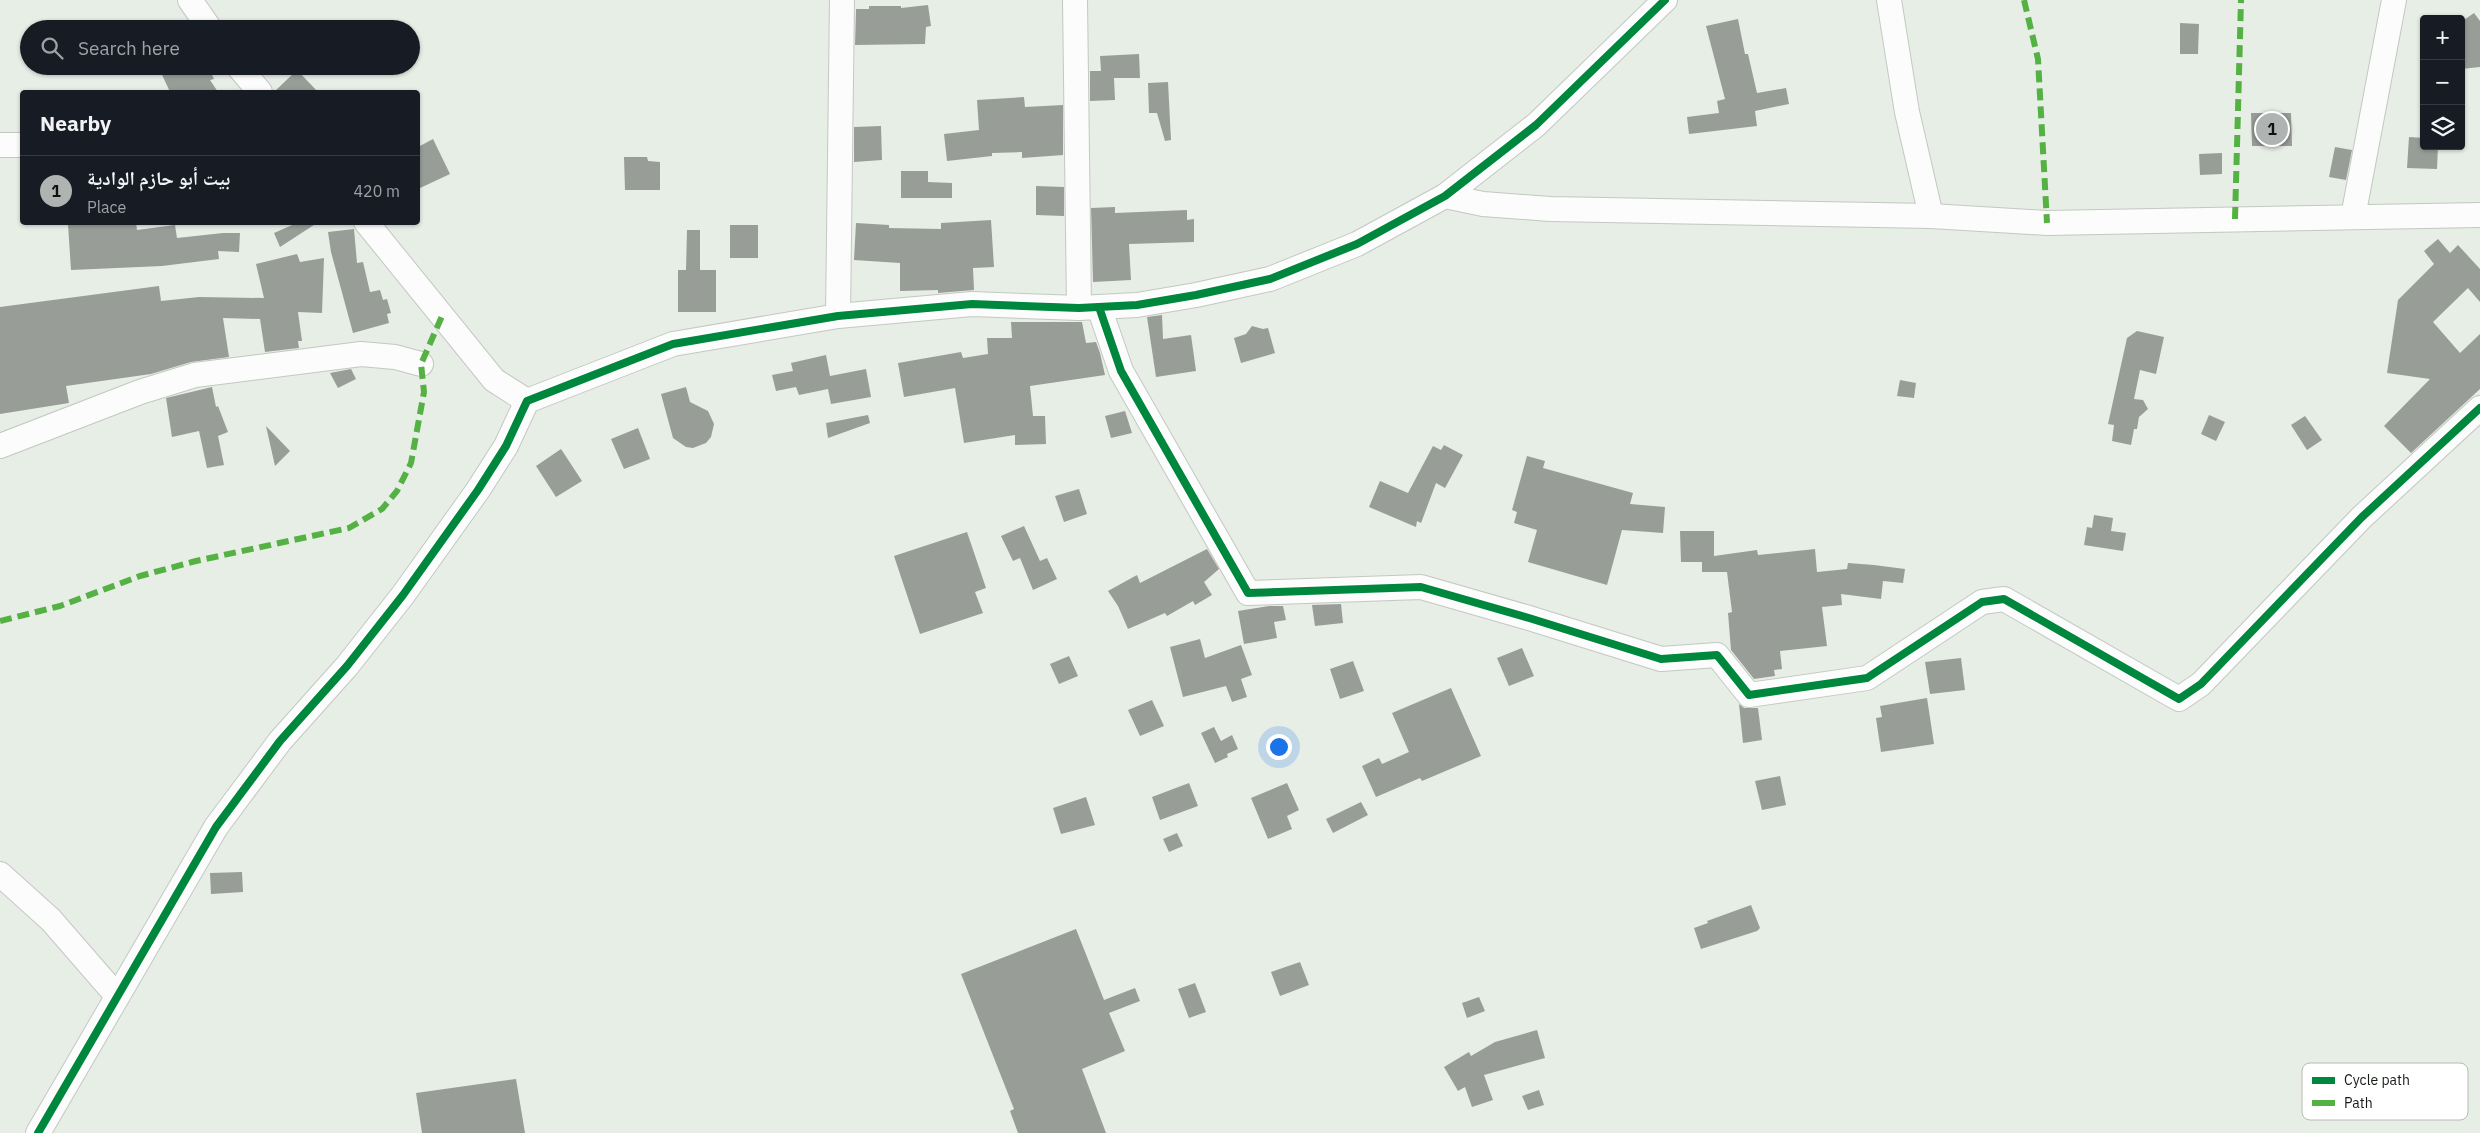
<!DOCTYPE html>
<meta charset="utf-8">
<style>
body{margin:0;font-family:"IBM Plex Sans","Noto Naskh Arabic",sans-serif;background:#242831;color:#f1f3f6}
.controls{position:absolute;right:15px;top:15px;display:grid;overflow:hidden;border-radius:5px;box-shadow:0 1px 4px #0004}
.controls button{width:45px;height:45px;display:grid;place-items:center;padding:0;border:0;border-bottom:1px solid #363941;background:#171b24;color:#f1f3f6;font:25px sans-serif}
.you{position:absolute;left:1278px;top:746px;width:18px;height:18px;margin:-12px;border:4px solid #fff;border-radius:50%;background:#1a73e8;box-shadow:0 0 0 8px #1a73e833}
.badge{display:grid;place-items:center;width:32px;height:32px;border-radius:50%;background:#afb3b2;color:#111;font-size:16px;font-weight:700}
.pin{position:absolute;translate:-50% -50%;border:2px solid #fff;box-shadow:0 1px 5px #0006}
.list{margin:0;padding:0;list-style:none}
h2{display:flex;justify-content:space-between;align-items:center;height:65px;margin:0;padding:0 20px;font-size:21px}
h2 small{font-size:16px;font-weight:400;color:#9ea1a6}
.list li{display:grid;grid-template-columns:32px 1fr auto;gap:15px;align-items:center;box-sizing:border-box;height:70px;padding:0 20px;border-top:1px solid #363941}
.list b{display:block;font-size:19px;white-space:nowrap}
.list p{margin:0;font-size:16px;white-space:nowrap;color:#9ea1a6}
.list em{font-size:16px;font-style:normal;color:#9ea1a6}
.icon{flex:none;width:28px;height:28px;fill:none;stroke:currentColor;stroke-width:2;stroke-linecap:round;stroke-linejoin:round}
.map{position:relative;flex:none;width:2480px;height:1133px;overflow:hidden}
.search{position:absolute;background:#171b24;box-shadow:0 1px 4px #0004;left:20px;top:20px;width:400px;height:55px;display:flex;align-items:center;gap:12px;box-sizing:border-box;padding:0 18px;border-radius:28px;color:#9ea1a6;font-size:19px}
.panel{position:absolute;background:#171b24;box-shadow:0 1px 4px #0004;left:20px;top:90px;width:400px;height:135px;border-radius:5px}
.map>svg:first-child{display:block}
.building{fill:#989e97}
.lines{fill:none;stroke-linecap:round;stroke-linejoin:round}
.minor-casing{stroke:#c3c8c2;stroke-width:26}
.minor{stroke:#fbfcfb;stroke-width:24}
.quiet{stroke:#55b144;stroke-width:6;stroke-dasharray:12 6;stroke-linecap:butt}
.cycleway-casing{stroke:#fff;stroke-width:11}
.cycleway{stroke:#00873e;stroke-width:8}
.key{fill:#fff;stroke:#b9bab8;stroke-width:1}
.key-label{font-size:14px;fill:#151a14}
</style>
<div class="map">
<svg width="2480" height="1133" viewBox="0 0 2480 1133">
<rect width="100%" height="100%" fill="#e7eee6"/>
<g class="building">
<polygon points="928,5 931,26 926,27 925,44 855,45 856,9 869,9 869,6 901,6 901,8"/>
<polygon points="2474,13 2480,21 2480,67 2461,69 2461,38 2464,38 2461,22"/>
<polygon points="1738,19 1745,54 1748,54 1757,93 1786,88 1789,104 1755,111 1757,126 1689,134 1687,117 1719,113 1717,101 1725,99 1706,26"/>
<polygon points="2180,23 2199,24 2198,54 2180,54"/>
<polygon points="1139,54 1140,78 1114,78 1115,100 1090,101 1090,71 1101,71 1100,56"/>
<polygon points="158,66 208,66 214,79 210,80 218,92 170,92"/>
<polygon points="297,70 318,92 274,92"/>
<polygon points="1168,82 1171,140 1165,141 1157,113 1149,113 1148,83"/>
<polygon points="1024,97 1025,107 1063,105 1063,155 1022,158 1022,152 992,153 992,156 947,161 944,134 979,130 977,100"/>
<polygon points="2251,113 2291,113 2292,146 2252,146"/>
<polygon points="881,126 882,160 854,162 854,127"/>
<polygon points="2409,137 2424,138 2424,146 2438,146 2437,169 2407,168"/>
<polygon points="433,139 450,174 418,189 418,147"/>
<polygon points="2335,147 2352,150 2346,180 2329,177"/>
<polygon points="2222,153 2222,174 2200,175 2199,154"/>
<polygon points="624,157 647,157 648,161 660,162 660,190 625,190"/>
<polygon points="901,171 928,171 928,182 952,183 952,198 901,198"/>
<polygon points="1036,186 1064,187 1064,216 1036,215"/>
<polygon points="1115,207 1115,213 1187,210 1187,220 1194,219 1194,242 1129,244 1131,280 1093,282 1091,208"/>
<polygon points="991,220 994,267 973,268 974,290 938,293 938,290 900,291 900,263 854,260 856,223 889,225 889,228 941,229 941,223"/>
<polygon points="100,222 136,222 137,230 175,225 177,238 223,233 240,233 239,252 218,251 219,259 162,266 71,270 68,224"/>
<polygon points="299,222 317,223 280,247 274,233"/>
<rect x="730" y="225" width="28" height="33"/>
<polygon points="354,229 357,263 363,262 370,292 380,290 383,300 387,299 391,313 387,314 389,323 353,333 331,252 328,232"/>
<polygon points="687,230 700,230 700,270 716,270 716,312 678,312 678,270 686,270"/>
<polygon points="2438,239 2450,253 2458,245 2480,269 2480,302 2468,288 2433,322 2460,353 2480,334 2480,389 2411,453 2384,426 2430,379 2387,373 2398,300 2434,264 2424,251"/>
<polygon points="297,254 300,262 324,258 322,313 298,312 302,341 298,341 299,348 265,352 260,319 223,318 229,357 191,362 151,374 66,386 69,403 0,414 0,307 159,286 161,301 199,297 264,298 256,264"/>
<polygon points="1162,315 1163,339 1191,335 1196,371 1156,377 1147,317"/>
<polygon points="1011,322 1082,322 1086,343 1096,342 1100,353 1105,375 1030,386 1033,416 1045,416 1046,444 1015,445 1015,435 964,443 955,388 904,397 898,363 961,352 963,358 988,354 987,338 1012,338"/>
<polygon points="1252,326 1263,329 1268,328 1275,353 1241,363 1234,338 1246,334"/>
<polygon points="2137,331 2164,337 2156,374 2140,370 2134,399 2143,400 2148,409 2139,417 2137,429 2134,429 2131,445 2112,441 2114,425 2108,424 2127,338"/>
<polygon points="826,355 830,376 866,369 871,397 831,404 828,389 799,395 796,387 776,391 772,375 793,371 791,363"/>
<polygon points="351,369 356,379 338,388 330,373"/>
<polygon points="1900,380 1916,383 1914,398 1897,396"/>
<polygon points="212,387 216,407 218,406 228,432 218,436 224,465 207,468 199,431 172,437 166,398"/>
<polygon points="686,387 690,402 708,411 714,424 711,437 706,443 693,448 686,447 673,438 661,394"/>
<polygon points="1125,411 1132,433 1111,438 1105,416"/>
<polygon points="868,415 870,423 828,438 826,423"/>
<polygon points="2209,415 2225,422 2216,441 2201,434"/>
<polygon points="2305,416 2322,440 2307,450 2291,425"/>
<polygon points="266,426 290,451 275,466"/>
<polygon points="638,428 650,459 624,469 611,439"/>
<polygon points="1444,445 1463,455 1445,488 1436,483 1421,523 1417,521 1416,527 1369,507 1380,481 1408,493 1433,446 1441,450"/>
<polygon points="561,449 582,481 556,497 536,466"/>
<polygon points="1527,456 1545,461 1543,468 1633,493 1630,504 1665,507 1663,533 1622,530 1607,585 1528,562 1537,530 1514,523 1517,512 1512,510"/>
<polygon points="1079,489 1087,514 1064,522 1055,496"/>
<polygon points="2094,515 2113,518 2111,531 2126,533 2123,551 2084,545 2087,527 2092,528"/>
<polygon points="1024,526 1040,561 1047,558 1057,579 1033,590 1020,558 1013,561 1001,536"/>
<polygon points="1680,531 1714,531 1714,556 1757,550 1758,555 1815,549 1817,572 1847,569 1848,563 1874,565 1905,569 1903,583 1883,581 1881,599 1841,594 1842,605 1822,607 1827,646 1780,651 1782,669 1774,670 1775,676 1754,679 1731,650 1728,613 1732,612 1727,572 1702,572 1702,562 1681,562"/>
<polygon points="967,532 986,588 975,592 983,613 920,634 894,556"/>
<polygon points="1207,549 1219,569 1204,582 1212,595 1195,605 1193,601 1167,616 1165,613 1128,629 1118,606 1108,591 1137,575 1140,583"/>
<polygon points="1341,604 1343,623 1315,626 1312,605"/>
<polygon points="1269,606 1283,606 1286,620 1274,622 1277,638 1244,644 1238,611"/>
<polygon points="1200,639 1205,658 1241,645 1252,675 1241,679 1247,697 1232,702 1226,686 1183,697 1170,647"/>
<polygon points="1522,648 1534,676 1509,686 1497,658"/>
<polygon points="1069,656 1078,676 1059,684 1050,664"/>
<polygon points="1961,658 1965,690 1930,694 1925,662"/>
<polygon points="1353,661 1364,691 1340,699 1330,669"/>
<polygon points="1451,688 1481,756 1422,781 1420,778 1376,797 1362,766 1379,758 1382,764 1409,752 1392,713"/>
<polygon points="1927,698 1934,744 1881,752 1876,718 1882,717 1880,706"/>
<polygon points="1152,700 1164,726 1140,736 1128,710"/>
<polygon points="1739,704 1744,708 1758,708 1762,740 1743,743"/>
<polygon points="1214,727 1221,741 1232,735 1238,749 1227,754 1228,757 1215,763 1201,733"/>
<polygon points="1780,776 1786,805 1762,810 1755,781"/>
<polygon points="1189,783 1198,806 1160,820 1152,797"/>
<polygon points="1287,783 1299,810 1287,816 1292,829 1268,839 1251,798"/>
<polygon points="1086,797 1095,825 1061,834 1053,808"/>
<polygon points="1361,802 1368,815 1333,833 1326,819"/>
<polygon points="1177,833 1183,846 1169,852 1163,839"/>
<polygon points="242,872 243,892 211,894 210,873"/>
<polygon points="1751,905 1760,928 1757,931 1701,949 1694,928 1708,923 1707,921"/>
<polygon points="1076,929 1104,1000 1135,988 1140,1001 1109,1013 1125,1051 1082,1069 1106,1133 1018,1133 1010,1111 1014,1109 961,974"/>
<polygon points="1300,962 1309,985 1280,996 1271,972"/>
<polygon points="1195,983 1206,1012 1189,1018 1178,989"/>
<polygon points="1479,997 1485,1011 1467,1018 1462,1003"/>
<polygon points="1537,1030 1545,1058 1484,1075 1493,1100 1472,1107 1465,1087 1458,1091 1444,1067 1469,1052 1471,1056 1495,1042"/>
<polygon points="516,1079 525,1133 422,1133 416,1093"/>
<polygon points="1539,1090 1544,1105 1528,1110 1522,1096"/>
</g>
<g class="lines">
<g class="minor-casing">
<g id="minor">
<polyline points="190,0 210,29"/>
<polyline points="1075,0 1079,308"/>
<polyline points="1889,0 1907,112 1931,216"/>
<polyline points="238,66 260,92"/>
<polyline points="0,145 22,145"/>
<polyline points="1445,196 1483,204 1550,209 1931,216 2047,223 2480,215"/>
<polyline points="2353,217 2394,0"/>
<polyline points="366,222 494,380 527,401"/>
<polyline points="1099,307 1121,371 1248,593 1421,587 1529,618 1661,659 1717,655 1749,695 1867,678 1982,602 2004,599 2179,699 2201,684 2362,517 2480,408"/>
<polyline points="838,316 842,0"/>
<polyline points="0,446 140,392 195,375 361,354 395,357 421,364"/>
<polyline points="0,874 51,920 117,996"/>
<polyline points="38,1133 216,827 280,741 347,666 403,595 478,490 506,446 527,401 673,344 838,316 972,304 1079,308 1137,305 1196,295 1270,279 1357,244 1445,196 1536,125 1665,0"/>
</g>
</g>
<use href="#minor" class="minor"/>
<g class="quiet">
<polyline points="2024,0 2038,59 2047,223"/>
<polyline points="2235,219 2241,0"/>
<polyline points="0,621 60,606 140,576 196,561 349,528 382,509 397,491 411,463 424,392 421,364 442,316"/>
</g>
<g class="cycleway-casing">
<g id="cycleway">
<polyline points="1099,307 1121,371 1248,593 1421,587 1529,618 1661,659 1717,655 1749,695 1867,678 1982,602 2004,599 2179,699 2201,684 2362,517 2480,408"/>
<polyline points="38,1133 216,827 280,741 347,666 403,595 478,490 506,446 527,401 673,344 838,316 972,304 1079,308 1137,305 1196,295 1270,279 1357,244 1445,196 1536,125 1665,0"/>
</g>
</g>
<use href="#cycleway" class="cycleway"/>
</g>
<rect x="2302" y="1063" width="166" height="57" rx="8" class="key"/>
<rect x="2312" y="1077" width="23" height="7" fill="#00873e"/>
<rect x="2312" y="1100" width="23" height="6" fill="#55b144"/>
<g class="key-label">
<text x="2344" y="1085">Cycle path</text>
<text x="2344" y="1108">Path</text>
</g>
</svg>
<div class="controls">
<button>+</button>
<button>−</button>
<button><svg class="icon" aria-label="layers" viewBox="0 0 24 24"><path d="M12 4l9 5-9 5-9-5zM3 14l9 5 9-5"/></svg></button>
</div>
<div class="you"></div>
<div class="pin badge" style="left:2272px;top:129px">1</div>
<div class="search"><svg class="icon" aria-label="search" viewBox="0 0 24 24"><circle cx="10" cy="10" r="6"/><path d="M15 15l6 6"/></svg>Search here</div>
<section class="panel">
<h2>Nearby<small></small></h2>
<ul class="list">
<li><span class="badge">1</span><div><b>بيت أبو حازم الوادية</b><p>Place</p></div><em>420 m</em></li>
</ul>
</section>
</div>
